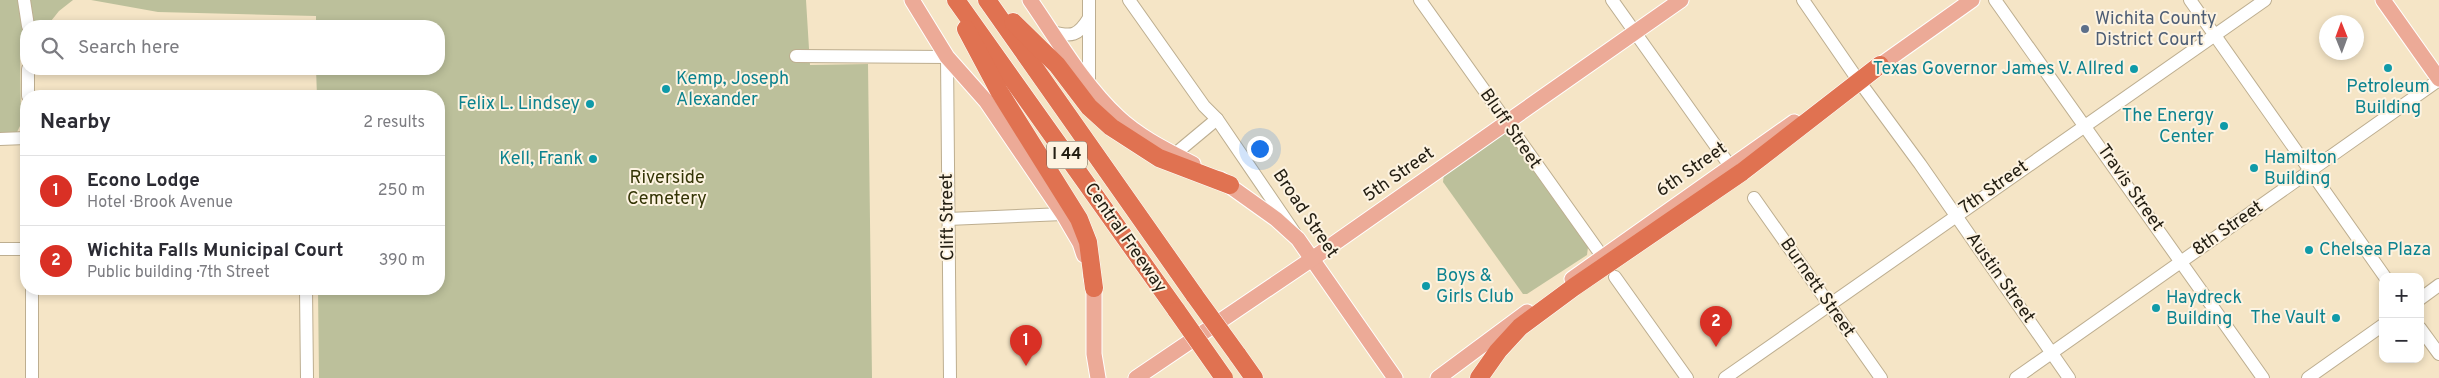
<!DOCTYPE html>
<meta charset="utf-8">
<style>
body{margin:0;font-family:Overpass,sans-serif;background:#f7f7f7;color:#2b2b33}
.controls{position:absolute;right:15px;bottom:15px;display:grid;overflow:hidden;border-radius:10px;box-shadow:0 2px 8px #0003}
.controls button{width:45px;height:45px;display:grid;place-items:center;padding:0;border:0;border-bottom:1px solid #e1e1e2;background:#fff;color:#2b2b33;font:25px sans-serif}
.compass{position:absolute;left:2319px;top:15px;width:45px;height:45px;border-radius:50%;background:#fff;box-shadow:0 2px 8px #0003;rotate:359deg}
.you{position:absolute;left:1259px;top:148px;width:18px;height:18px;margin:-12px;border:4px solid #fff;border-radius:50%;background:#1a73e8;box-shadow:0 0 0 8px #1a73e833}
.badge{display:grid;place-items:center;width:32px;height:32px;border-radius:50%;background:#d93025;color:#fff;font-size:16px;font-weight:700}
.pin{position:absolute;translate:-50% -41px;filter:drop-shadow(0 1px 2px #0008)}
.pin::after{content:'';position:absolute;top:26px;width:18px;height:15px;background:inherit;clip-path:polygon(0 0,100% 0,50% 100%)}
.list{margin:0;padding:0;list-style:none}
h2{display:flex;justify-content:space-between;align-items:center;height:65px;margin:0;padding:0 20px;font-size:21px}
h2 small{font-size:16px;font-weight:400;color:#7c7c81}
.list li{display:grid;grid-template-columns:32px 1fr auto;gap:15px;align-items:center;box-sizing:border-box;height:70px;padding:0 20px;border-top:1px solid #e1e1e2}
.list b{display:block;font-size:19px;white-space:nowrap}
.list p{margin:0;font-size:16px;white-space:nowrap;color:#7c7c81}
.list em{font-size:16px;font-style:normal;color:#7c7c81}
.icon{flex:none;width:28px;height:28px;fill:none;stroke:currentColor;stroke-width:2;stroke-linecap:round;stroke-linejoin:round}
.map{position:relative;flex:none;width:2439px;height:378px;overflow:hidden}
.search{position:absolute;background:#fff;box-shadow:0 2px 8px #0003;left:20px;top:20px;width:425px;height:55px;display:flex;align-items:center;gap:12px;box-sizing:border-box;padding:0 18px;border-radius:20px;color:#7c7c81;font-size:19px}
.panel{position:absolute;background:#fff;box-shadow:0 2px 8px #0003;left:20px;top:90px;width:425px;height:205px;border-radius:20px}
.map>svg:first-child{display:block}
.green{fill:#bcc09b}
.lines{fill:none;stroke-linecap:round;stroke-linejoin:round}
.minor-casing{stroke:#bdae90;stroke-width:14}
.major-casing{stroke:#fff;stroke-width:17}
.highway-casing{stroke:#fff;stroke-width:19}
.minor{stroke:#fff;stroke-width:12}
.major{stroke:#ecaa97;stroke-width:15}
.highway{stroke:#e07251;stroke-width:18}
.highway-bridge-casing{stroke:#fff;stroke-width:19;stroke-linecap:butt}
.highway-bridge{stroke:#e07251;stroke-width:18}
.service-dot{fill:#5c6f8a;stroke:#fdf3e1;stroke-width:2}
.culture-dot{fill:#0f9aa8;stroke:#fdf3e1;stroke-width:2}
.labels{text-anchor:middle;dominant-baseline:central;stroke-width:4;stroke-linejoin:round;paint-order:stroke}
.shield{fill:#fdf3e1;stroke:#665f52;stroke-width:1}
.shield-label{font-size:16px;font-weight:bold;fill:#252014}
.service-label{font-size:18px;fill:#4e5e75;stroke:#fdf3e1;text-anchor:start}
.culture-label{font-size:18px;fill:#0d838f;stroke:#fdf3e1;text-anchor:end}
.street-label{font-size:18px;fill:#252014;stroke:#fdf3e1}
.park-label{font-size:18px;fill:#333405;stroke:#fdf3e1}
</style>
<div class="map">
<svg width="2439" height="378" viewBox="0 0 2439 378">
<rect width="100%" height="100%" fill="#f5e5c6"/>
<g class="green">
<polygon points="0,0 73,0 59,11 47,26 26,26 26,48 20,49 21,124 17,132 0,133"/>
<polygon points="91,0 806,0 810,65 868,64 872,378 319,378 318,289 439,289 439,96 317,96 316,69 439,69 439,26 316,26 316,16 158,12"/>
<polygon points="1504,132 1509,133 1588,247 1587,255 1527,294 1523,294 1443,182 1444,174"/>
</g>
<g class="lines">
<g class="minor-casing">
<g id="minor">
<polyline points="24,0 28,26"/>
<polyline points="1089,0 1089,84"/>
<polyline points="1129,0 1204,106 1217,119 1294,232"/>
<polyline points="1420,0 1602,256"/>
<polyline points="1612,0 1730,166"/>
<polyline points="1803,0 1858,80"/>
<polyline points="1995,0 2263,378"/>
<polyline points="2190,0 2385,277"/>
<path d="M1052,32C1072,37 1078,36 1089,18"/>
<polyline points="796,56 947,57 950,378"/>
<polyline points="28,69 28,96"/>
<polyline points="1859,81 1920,164 2069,378"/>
<polyline points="0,139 26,138"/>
<polyline points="1175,154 1217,119"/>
<polyline points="1754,198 1881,378"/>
<polyline points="948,219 1063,214"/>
<polyline points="0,249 26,249"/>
<polyline points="1615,277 1687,378"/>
<polyline points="306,289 307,378"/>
<polyline points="2420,299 2439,285"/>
<polyline points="2420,328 2439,354"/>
<polyline points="32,378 32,289"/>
<polyline points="1725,378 2265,0"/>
<polyline points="2016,378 2439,80"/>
<polyline points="2308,378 2383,325"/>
</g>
</g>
<g class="major-casing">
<g id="major">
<polyline points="912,0 947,57 986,101 1063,214 1080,243 1084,255"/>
<path d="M1030,0C1057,39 1083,84 1118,117C1139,137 1168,151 1193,164"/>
<polyline points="2383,0 2439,79"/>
<polyline points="1872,71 1972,0"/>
<polyline points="1220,179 1276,219 1298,239 1395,378"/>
<polyline points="1091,276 1094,288 1094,354 1098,378"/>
<polyline points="1572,279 1794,122"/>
<polyline points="1136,378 1312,259 1681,0"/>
<polyline points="1438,378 1527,312"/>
</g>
</g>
<g class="highway-casing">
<g id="highway">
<polyline points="956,0 1177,311"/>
<polyline points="987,0 1195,296"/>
<polyline points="1013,22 1057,65 1089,107 1111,127 1159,158 1230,185"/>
<polyline points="966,29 999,91 1079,219 1088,242 1094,288"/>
<polyline points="1237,354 1254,378"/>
<polyline points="1479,378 1498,351 1520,327 1574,287 1742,172 1880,65"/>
</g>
</g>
<use href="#minor" class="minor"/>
<use href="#major" class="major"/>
<use href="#highway" class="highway"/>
<g class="highway-bridge-casing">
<g id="highway-bridge">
<polyline points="1195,296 1237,354"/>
<polyline points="1177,311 1224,378"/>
</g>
</g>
<use href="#highway-bridge" class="highway-bridge"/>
</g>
<circle class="service-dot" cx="2085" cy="29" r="5"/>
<g class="culture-dot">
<circle cx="2388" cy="68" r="5"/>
<circle cx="2134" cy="69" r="5"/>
<circle cx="666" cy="89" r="5"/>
<circle cx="590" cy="104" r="5"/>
<circle cx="2224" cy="126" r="5"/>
<circle cx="593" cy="159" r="5"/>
<circle cx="2254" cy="168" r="5"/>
<circle cx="2309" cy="250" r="5"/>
<circle cx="1426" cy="286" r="5"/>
<circle cx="2156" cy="308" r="5"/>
<circle cx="2336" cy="318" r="5"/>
</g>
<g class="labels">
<rect class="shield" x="1047" y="141.5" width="40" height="27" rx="4"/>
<g class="shield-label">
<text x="1067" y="155">I 44</text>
</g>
<g class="service-label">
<text x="2095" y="19">Wichita County<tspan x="2095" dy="21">District Court</tspan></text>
</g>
<g class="culture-label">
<text x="2124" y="69">Texas Governor James V. Allred</text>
<text x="676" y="79" text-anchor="start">Kemp, Joseph<tspan x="676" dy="21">Alexander</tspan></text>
<text x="2388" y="87" text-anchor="middle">Petroleum<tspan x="2388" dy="21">Building</tspan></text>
<text x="580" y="104">Felix L. Lindsey</text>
<text x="2214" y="116">The Energy<tspan x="2214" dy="21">Center</tspan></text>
<text x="2264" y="158" text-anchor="start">Hamilton<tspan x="2264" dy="21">Building</tspan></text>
<text x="583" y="159">Kell, Frank</text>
<text x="2319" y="250" text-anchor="start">Chelsea Plaza</text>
<text x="1436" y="276" text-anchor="start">Boys &amp;<tspan x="1436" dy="21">Girls Club</tspan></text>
<text x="2166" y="298" text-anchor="start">Haydreck<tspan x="2166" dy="21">Building</tspan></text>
<text x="2326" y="318">The Vault</text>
</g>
<g class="street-label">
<text transform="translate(1510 129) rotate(55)">Bluff Street</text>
<text transform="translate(1692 170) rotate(-35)">6th Street</text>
<text transform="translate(1399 175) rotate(-35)">5th Street</text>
<text transform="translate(1994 188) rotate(-35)">7th Street</text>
<text transform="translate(2130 188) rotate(55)">Travis Street</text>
<text transform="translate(1305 214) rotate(56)">Broad Street</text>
<text transform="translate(948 217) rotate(-91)">Clift Street</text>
<text transform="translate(2228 229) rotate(-35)">8th Street</text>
<text transform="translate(1125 238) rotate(55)">Central Freeway</text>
<text transform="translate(2000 278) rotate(55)">Austin Street</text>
<text transform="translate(1817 288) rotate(55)">Burnett Street</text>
</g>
<g class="park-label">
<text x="667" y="178">Riverside<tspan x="667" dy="21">Cemetery</tspan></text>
</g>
</g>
</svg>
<div class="controls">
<button>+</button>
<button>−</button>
</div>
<svg class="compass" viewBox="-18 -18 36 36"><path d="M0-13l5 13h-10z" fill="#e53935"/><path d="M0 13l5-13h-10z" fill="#7c7c81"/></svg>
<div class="you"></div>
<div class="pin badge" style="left:1026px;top:366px">1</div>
<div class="pin badge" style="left:1716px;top:347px">2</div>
<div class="search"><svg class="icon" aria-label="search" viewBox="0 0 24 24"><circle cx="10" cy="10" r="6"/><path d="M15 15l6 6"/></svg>Search here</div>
<section class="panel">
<h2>Nearby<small>2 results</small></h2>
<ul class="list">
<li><span class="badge">1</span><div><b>Econo Lodge</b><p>Hotel · Brook Avenue</p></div><em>250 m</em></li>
<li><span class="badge">2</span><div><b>Wichita Falls Municipal Court</b><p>Public building · 7th Street</p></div><em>390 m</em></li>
</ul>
</section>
</div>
